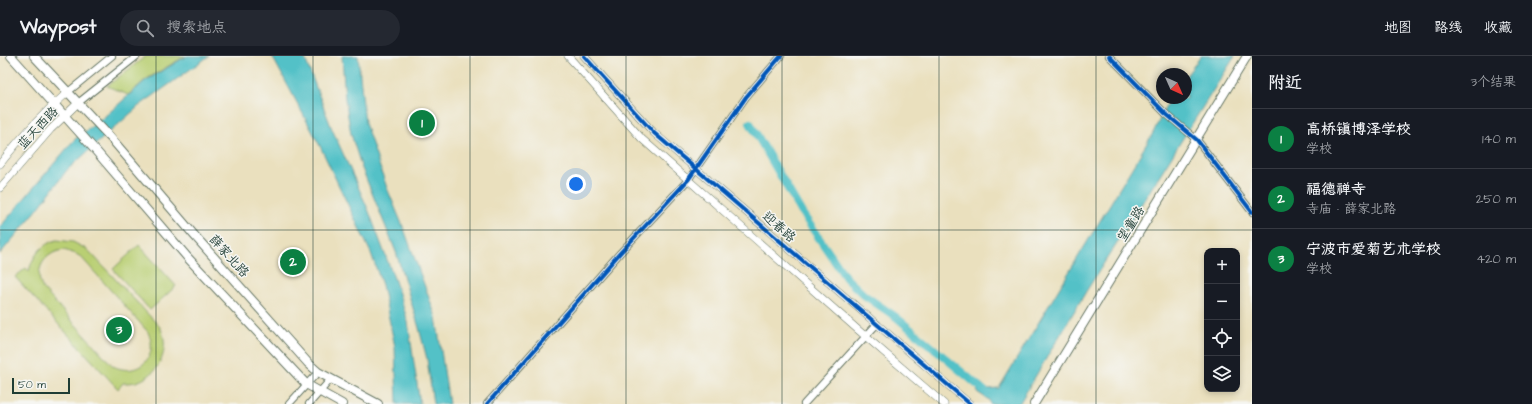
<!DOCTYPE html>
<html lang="zh">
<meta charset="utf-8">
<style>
body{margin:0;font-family:"Architects Daughter","LXGW WenKai TC",sans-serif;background:#242831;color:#f1f3f6}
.controls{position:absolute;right:12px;bottom:12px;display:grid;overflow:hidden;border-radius:8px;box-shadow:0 2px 6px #0003}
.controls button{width:36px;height:36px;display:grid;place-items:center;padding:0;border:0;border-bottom:1px solid #363941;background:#171b24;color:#f1f3f6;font:20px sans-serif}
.compass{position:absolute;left:1156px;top:12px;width:36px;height:36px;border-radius:50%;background:#171b24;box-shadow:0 2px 6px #0003;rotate:135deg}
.scale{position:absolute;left:12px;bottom:10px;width:58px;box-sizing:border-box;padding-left:4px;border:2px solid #1f3d34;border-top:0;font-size:11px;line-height:14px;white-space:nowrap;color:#1f3d34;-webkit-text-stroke:3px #f6f6f2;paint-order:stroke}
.you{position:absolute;left:576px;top:128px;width:14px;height:14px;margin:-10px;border:3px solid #fff;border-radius:50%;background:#1a73e8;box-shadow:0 0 0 6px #1a73e833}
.badge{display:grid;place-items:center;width:26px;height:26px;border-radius:50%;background:#0b8043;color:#fff;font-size:13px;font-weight:700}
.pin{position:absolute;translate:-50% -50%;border:2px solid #fff;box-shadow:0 1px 4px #0006}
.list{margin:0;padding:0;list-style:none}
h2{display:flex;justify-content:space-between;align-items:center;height:52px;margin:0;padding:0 16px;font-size:17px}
h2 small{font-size:13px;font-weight:400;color:#9ea1a6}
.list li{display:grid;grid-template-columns:26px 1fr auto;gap:12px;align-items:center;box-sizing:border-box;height:60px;padding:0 16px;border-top:1px solid #363941}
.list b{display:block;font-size:15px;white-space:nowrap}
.list p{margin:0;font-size:13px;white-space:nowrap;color:#9ea1a6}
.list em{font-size:13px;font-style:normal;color:#9ea1a6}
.icon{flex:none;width:22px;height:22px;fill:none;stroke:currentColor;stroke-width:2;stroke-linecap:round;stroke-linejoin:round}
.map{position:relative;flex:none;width:1252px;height:348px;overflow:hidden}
header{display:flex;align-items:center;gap:24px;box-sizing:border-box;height:56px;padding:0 20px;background:#171b24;border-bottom:1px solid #363941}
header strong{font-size:19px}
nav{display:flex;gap:22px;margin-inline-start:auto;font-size:14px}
.search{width:280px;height:36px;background:#242831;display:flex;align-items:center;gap:10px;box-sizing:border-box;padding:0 14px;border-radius:22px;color:#9ea1a6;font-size:15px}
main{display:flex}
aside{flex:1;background:#171b24}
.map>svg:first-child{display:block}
.green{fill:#b9cf73;stroke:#6c8654;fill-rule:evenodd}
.water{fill:#53c1c7;stroke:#397f7e}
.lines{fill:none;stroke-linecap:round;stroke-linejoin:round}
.canal{stroke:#53c1c7;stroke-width:8}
.minor-casing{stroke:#667664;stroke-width:8}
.tertiary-casing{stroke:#667664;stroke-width:8}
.secondary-casing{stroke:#667664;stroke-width:10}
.minor{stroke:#fff;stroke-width:6}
.tertiary{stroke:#fff;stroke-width:7}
.secondary{stroke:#fff;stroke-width:8}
.cycleway-casing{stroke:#f6f6f2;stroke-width:6}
.cycleway{stroke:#0057b8;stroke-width:4}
.grid{fill:none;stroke:#1f3d34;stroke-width:1;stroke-opacity:0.55}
.labels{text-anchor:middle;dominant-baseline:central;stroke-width:3;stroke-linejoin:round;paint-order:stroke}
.street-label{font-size:13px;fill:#1f3d34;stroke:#f6f6f2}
</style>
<header>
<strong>Waypost</strong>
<div class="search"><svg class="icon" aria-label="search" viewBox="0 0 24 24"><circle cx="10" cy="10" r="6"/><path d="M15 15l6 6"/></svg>搜索地点</div>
<nav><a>地图</a><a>路线</a><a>收藏</a></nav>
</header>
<main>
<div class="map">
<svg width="1252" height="348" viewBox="0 0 1252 348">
<rect width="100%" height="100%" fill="#f6f6f2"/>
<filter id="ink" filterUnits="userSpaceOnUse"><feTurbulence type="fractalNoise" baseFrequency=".025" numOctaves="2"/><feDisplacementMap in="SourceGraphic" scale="8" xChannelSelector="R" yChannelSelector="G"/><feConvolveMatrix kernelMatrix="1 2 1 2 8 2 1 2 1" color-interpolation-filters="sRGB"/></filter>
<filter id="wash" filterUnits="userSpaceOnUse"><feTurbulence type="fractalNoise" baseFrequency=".012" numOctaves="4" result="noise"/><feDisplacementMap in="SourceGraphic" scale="16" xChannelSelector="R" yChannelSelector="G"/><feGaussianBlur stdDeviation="0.9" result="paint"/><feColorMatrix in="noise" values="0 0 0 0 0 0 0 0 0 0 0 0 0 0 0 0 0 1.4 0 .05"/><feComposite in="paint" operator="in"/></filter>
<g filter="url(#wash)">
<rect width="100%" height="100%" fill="#eae0be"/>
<g class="green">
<polygon points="146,0 185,0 145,24 128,39 107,30"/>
<path d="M57,184L73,186L88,194L160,271C171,292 160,317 139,325C134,327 128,327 123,327L118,333L15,221L26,212L29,215C33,200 41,188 57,184ZM64,194L76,198L81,201L148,276C160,302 137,322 113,310L43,233C33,215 44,196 64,194Z"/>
<polygon points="139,189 176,230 150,254 113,213"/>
</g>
<g class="water">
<polygon points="187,0 209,0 139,50 67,114 37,154 0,198 0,171 74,84 103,62 145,25"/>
<polygon points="272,0 304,0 332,73 368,153 395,225 408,266 420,348 397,348 395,291 382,229 371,197 319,88"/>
<polygon points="342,0 358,0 365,67 387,132 404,173 436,261 449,348 433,348 427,303 419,272 396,196 361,110 351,78 345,43"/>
<polygon points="1201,0 1235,0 1087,234 1019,348 990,348 989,344 977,336 981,327 987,333 999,332 1153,77 1170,42 1186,42 1186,20"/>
</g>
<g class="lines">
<polyline class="canal" points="750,67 802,157 846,222 864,239 896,261 987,337"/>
</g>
</g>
<g filter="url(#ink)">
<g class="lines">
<g class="minor-casing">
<g id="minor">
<polyline points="1109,0 1165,57 1197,84 1252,156"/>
<polyline points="68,36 112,0"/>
<polyline points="78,47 137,0"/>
<polyline points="289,348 318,316"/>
<polyline points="309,348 331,323"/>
<polyline points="487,348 620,197 688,124 746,41 781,0"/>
<polyline points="804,348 877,268"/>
</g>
</g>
<g class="tertiary-casing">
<g id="tertiary">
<polyline points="568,0 642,83 857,273 944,348"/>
<polyline points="584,0 654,77 970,348"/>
<path d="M0,108C20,82 43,57 68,36"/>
<polyline points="0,132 51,73 78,47"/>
</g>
</g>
<g class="secondary-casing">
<g id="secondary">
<polyline points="11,0 96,95 188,202 306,328 342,348"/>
<polyline points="34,0 110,81 194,179 308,307 318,316 378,348"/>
<polyline points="1034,348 1247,0"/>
</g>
</g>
<use href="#minor" class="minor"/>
<use href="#tertiary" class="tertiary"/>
<use href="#secondary" class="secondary"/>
<g class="cycleway-casing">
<g id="cycleway">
<polyline points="584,0 654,77 970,348"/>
<polyline points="1109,0 1165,57 1197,84 1252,156"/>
<polyline points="487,348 620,197 688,124 746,41 781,0"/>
</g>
</g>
<use href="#cycleway" class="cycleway"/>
</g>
</g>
<path class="grid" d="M156,0V348M313,0V348M470,0V348M626,0V348M782,0V348M939,0V348M1096,0V348M0,174H1252"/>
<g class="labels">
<g class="street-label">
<text transform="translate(38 72) rotate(-47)">蓝天西路</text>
<text transform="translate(1131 168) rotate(-58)">望童路</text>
<text transform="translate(779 171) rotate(41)">迎春路</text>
<text transform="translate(229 200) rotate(48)">薛家北路</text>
</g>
</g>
</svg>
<div class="controls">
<button>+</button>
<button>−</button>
<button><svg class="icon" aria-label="locate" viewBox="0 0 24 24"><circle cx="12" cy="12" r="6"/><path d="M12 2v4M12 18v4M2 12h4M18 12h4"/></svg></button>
<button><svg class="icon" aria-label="layers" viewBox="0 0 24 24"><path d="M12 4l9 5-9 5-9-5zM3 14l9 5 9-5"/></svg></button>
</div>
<svg class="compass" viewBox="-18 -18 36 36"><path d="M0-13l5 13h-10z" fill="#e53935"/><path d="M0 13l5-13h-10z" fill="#9ea1a6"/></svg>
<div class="scale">50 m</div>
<div class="you"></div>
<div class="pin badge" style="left:422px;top:67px">1</div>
<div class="pin badge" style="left:293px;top:206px">2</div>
<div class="pin badge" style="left:119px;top:274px">3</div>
</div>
<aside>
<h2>附近<small>3个结果</small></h2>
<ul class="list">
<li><span class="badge">1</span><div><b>高桥镇博泽学校</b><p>学校</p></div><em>140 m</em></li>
<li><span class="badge">2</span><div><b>福德禅寺</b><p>寺庙 · 薛家北路</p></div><em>250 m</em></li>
<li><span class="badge">3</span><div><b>宁波市爱菊艺术学校</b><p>学校</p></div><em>420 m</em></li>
</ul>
</aside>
</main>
